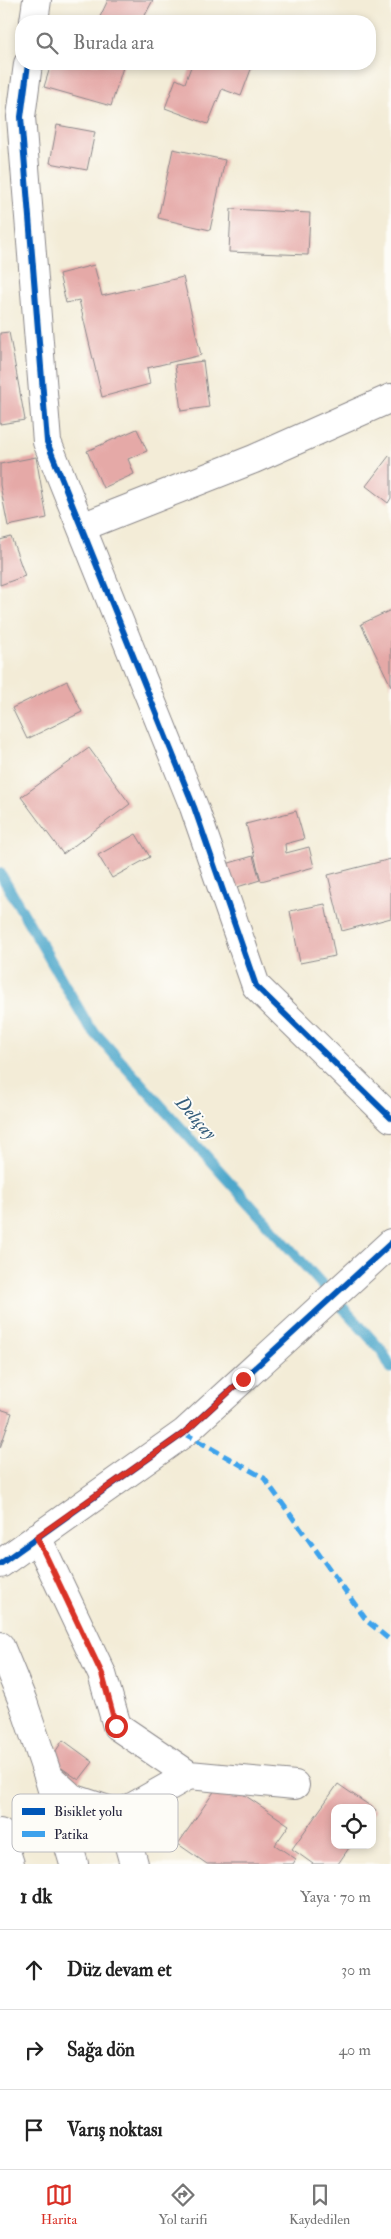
<!DOCTYPE html>
<html lang="tr">
<meta charset="utf-8">
<style>
body{margin:0;font-family:"IM FELL Double Pica",serif;background:#f2f2f2;color:#222}
.controls{position:absolute;right:15px;bottom:15px;display:grid;overflow:hidden;border-radius:10px;box-shadow:0 2px 8px #0003}
.controls button{width:45px;height:45px;display:grid;place-items:center;padding:0;border:0;border-bottom:1px solid #e0e0e0;background:#fff;color:#222;font:25px sans-serif}
.stop{position:absolute;width:15px;height:15px;margin:-11px;border:4px solid #d93025;border-radius:50%;background:#fff}
.stop.end{background:#d93025;border-color:#fff;box-shadow:0 1px 5px #0008}
.list{margin:0;padding:0;list-style:none}
h2{display:flex;justify-content:space-between;align-items:center;height:65px;margin:0;padding:0 20px;font-size:21px}
h2 small{font-size:16px;font-weight:400;color:#767676}
.list li{display:grid;grid-template-columns:32px 1fr auto;gap:15px;align-items:center;box-sizing:border-box;height:80px;padding:0 20px;border-top:1px solid #e0e0e0}
.list b{display:block;font-size:19px;white-space:nowrap}
.list em{font-size:16px;font-style:normal;color:#767676}
.icon{flex:none;width:28px;height:28px;fill:none;stroke:currentColor;stroke-width:2;stroke-linecap:round;stroke-linejoin:round}
.map{position:relative;flex:none;width:391px;height:1864px;overflow:hidden}
.search{position:absolute;background:#fff;box-shadow:0 2px 8px #0003;left:15px;right:15px;top:15px;height:55px;display:flex;align-items:center;gap:12px;box-sizing:border-box;padding:0 18px;border-radius:20px;color:#767676;font-size:19px}
.sheet{height:305px;background:#fff}
nav{display:flex;justify-content:space-around;align-items:center;box-sizing:border-box;height:70px;border-top:1px solid #e0e0e0;background:#fff;font-size:14px;color:#767676}
nav a{display:grid;justify-items:center;gap:2px}
nav .on{color:#d93025}
.map>svg:first-child{display:block}
.lines{fill:none;stroke-linecap:round;stroke-linejoin:round}
.stream{stroke:#4ea7cb;stroke-width:11}
.building{fill:#e5a9a7}
.minor-casing{stroke:#8a8789;stroke-width:30}
.highway-casing{stroke:#8a8789;stroke-width:30}
.minor{stroke:#fff;stroke-width:28}
.highway{stroke:#fff;stroke-width:28}
.quiet{stroke:#3ea2ec;stroke-width:5;stroke-dasharray:10 5;stroke-linecap:butt}
.cycleway-casing{stroke:#fdfcf7;stroke-width:9}
.cycleway{stroke:#0057b8;stroke-width:6}
.route{stroke:#d93025;stroke-width:6}
.labels{text-anchor:middle;dominant-baseline:central;stroke-width:4;stroke-linejoin:round;paint-order:stroke}
.water-label{font-size:19px;font-style:italic;fill:#365e7c;stroke:#fdfcf7}
.key{fill:#fdfcf7;stroke:#bbbbbf;stroke-width:1}
.key-label{font-size:14px;fill:#22223b}
</style>
<div class="map">
<svg width="391" height="1864" viewBox="0 0 391 1864">
<rect width="100%" height="100%" fill="#fdfcf7"/>
<filter id="ink" filterUnits="userSpaceOnUse"><feTurbulence type="fractalNoise" baseFrequency=".02" numOctaves="2"/><feDisplacementMap in="SourceGraphic" scale="10" xChannelSelector="R" yChannelSelector="G"/><feConvolveMatrix kernelMatrix="1 2 1 2 8 2 1 2 1" color-interpolation-filters="sRGB"/></filter>
<filter id="wash" filterUnits="userSpaceOnUse"><feTurbulence type="fractalNoise" baseFrequency=".0096" numOctaves="4" result="noise"/><feDisplacementMap in="SourceGraphic" scale="20" xChannelSelector="R" yChannelSelector="G"/><feGaussianBlur stdDeviation="1.12" result="paint"/><feColorMatrix in="noise" values="0 0 0 0 0 0 0 0 0 0 0 0 0 0 0 0 0 1.4 0 .05"/><feComposite in="paint" operator="in"/></filter>
<g filter="url(#wash)">
<rect width="100%" height="100%" fill="#f3ecd7"/>
<g class="lines">
<polyline class="stream" points="0,873 88,1025 382,1351 391,1368"/>
</g>
<g id="blocks">
<g class="building">
<polygon points="108,0 153,0 142,21 98,21"/>
<polygon points="51,64 124,64 111,106 44,87"/>
<polygon points="192,64 253,64 241,96 222,89 208,124 165,108 176,79 185,83"/>
<polygon points="57,125 95,132 87,170 50,163"/>
<polygon points="173,149 225,160 210,230 158,218"/>
<polygon points="231,209 310,213 308,255 229,252"/>
<polygon points="94,265 102,296 183,277 201,355 147,368 150,384 102,397 79,300 66,303 59,274"/>
<polygon points="9,332 25,420 0,424 0,333"/>
<polygon points="203,361 209,407 181,411 175,365"/>
<polygon points="137,429 147,451 128,459 134,474 103,488 87,451"/>
<polygon points="389,456 391,457 391,498 388,503 366,486"/>
<polygon points="36,457 47,518 8,526 0,485 0,464"/>
<polygon points="11,537 25,576 0,585 0,540"/>
<polygon points="391,610 391,686 361,624"/>
<polygon points="67,681 82,712 27,739 12,708"/>
<polygon points="89,748 130,804 63,854 21,797"/>
<polygon points="296,811 304,839 285,844 286,853 309,847 314,867 261,881 246,824"/>
<polygon points="136,834 150,857 112,878 98,855"/>
<polygon points="253,856 260,880 234,888 226,864"/>
<polygon points="391,859 391,918 342,931 328,875"/>
<polygon points="325,904 335,956 300,963 290,911"/>
<polygon points="0,1409 12,1413 0,1448"/>
<polygon points="63,1740 93,1762 79,1780 50,1760"/>
<polygon points="222,1780 289,1825 275,1845 296,1859 293,1864 207,1864 178,1844"/>
<polygon points="338,1784 376,1810 372,1816 372,1808 335,1808 335,1845 351,1845 338,1864 313,1864 292,1849"/>
</g>
</g>
</g>
<g filter="url(#ink)">
<use href="#blocks" fill-opacity="0" stroke="#8a8789" stroke-width="1"/>
<g class="lines">
<g class="minor-casing">
<g id="minor">
<polyline points="34,21 37,0"/>
<polyline points="28,64 21,117 47,442 194,807 256,986 391,1118"/>
<polyline points="82,527 254,459 391,398"/>
<polyline points="37,1537 102,1674 117,1726 189,1775 295,1785"/>
<polyline points="0,1564 184,1433 391,1243"/>
<polyline points="0,1646 23,1702 48,1776 72,1798 120,1814"/>
<polyline points="48,1776 74,1864"/>
<polyline points="134,1864 120,1814 189,1775"/>
</g>
</g>
<g class="highway-casing">
<polyline id="highway" points="0,1833 10,1864"/>
</g>
<use href="#minor" class="minor"/>
<use href="#highway" class="highway"/>
<polyline class="quiet" points="184,1433 264,1478 367,1621 391,1641"/>
<g class="cycleway-casing">
<g id="cycleway">
<polyline points="28,64 21,117 47,442 194,807 256,986 391,1118"/>
<polyline points="0,1564 184,1433 391,1243"/>
</g>
</g>
<use href="#cycleway" class="cycleway"/>
</g>
</g>
<g class="lines" filter="url(#ink)">
<polyline class="route" points="116,1726 102,1674 37,1537 184,1433 243,1379"/>
</g>
<g class="labels">
<g class="water-label">
<text transform="translate(196 1118) rotate(48)">Deliçay</text>
</g>
</g>
<rect x="12" y="1794" width="166" height="58" rx="8" class="key"/>
<rect x="22" y="1808" width="23" height="7" fill="#0057b8"/>
<rect x="22" y="1831" width="23" height="6" fill="#3ea2ec"/>
<g class="key-label">
<text x="54" y="1816">Bisiklet yolu</text>
<text x="54" y="1839">Patika</text>
</g>
</svg>
<div class="controls">
<button><svg class="icon" aria-label="locate" viewBox="0 0 24 24"><circle cx="12" cy="12" r="6"/><path d="M12 2v4M12 18v4M2 12h4M18 12h4"/></svg></button>
</div>
<div class="stop" style="left:116px;top:1726px"></div>
<div class="stop end" style="left:243px;top:1379px"></div>
<div class="search"><svg class="icon" aria-label="search" viewBox="0 0 24 24"><circle cx="10" cy="10" r="6"/><path d="M15 15l6 6"/></svg>Burada ara</div>
</div>
<section class="sheet">
<h2>1 dk<small>Yaya · 70 m</small></h2>
<ul class="list">
<li><svg class="icon" aria-label="ahead" viewBox="0 0 24 24"><path d="M12 20V5M6 11l6-6 6 6"/></svg><div><b>Düz devam et</b></div><em>30 m</em></li>
<li><svg class="icon" aria-label="right" viewBox="0 0 24 24"><path d="M7 20v-9h11M14 6l5 5-5 5"/></svg><div><b>Sağa dön</b></div><em>40 m</em></li>
<li><svg class="icon" aria-label="arrive" viewBox="0 0 24 24"><path d="M6 21V4h12l-3 4 3 4H6"/></svg><div><b>Varış noktası</b></div></li>
</ul>
</section>
<nav>
<a class="on"><svg class="icon" aria-label="map" viewBox="0 0 24 24"><path d="M3 6l6-2 6 2 6-2v14l-6 2-6-2-6 2zM9 4v14M15 6v14"/></svg>Harita</a>
<a><svg class="icon" aria-label="directions" viewBox="0 0 24 24"><path d="M12 3l9 9-9 9-9-9zM9 14v-3h6M13 9l2 2-2 2"/></svg>Yol tarifi</a>
<a><svg class="icon" aria-label="saved" viewBox="0 0 24 24"><path d="M7 4h10v16l-5-4-5 4z"/></svg>Kaydedilen</a>
</nav>
